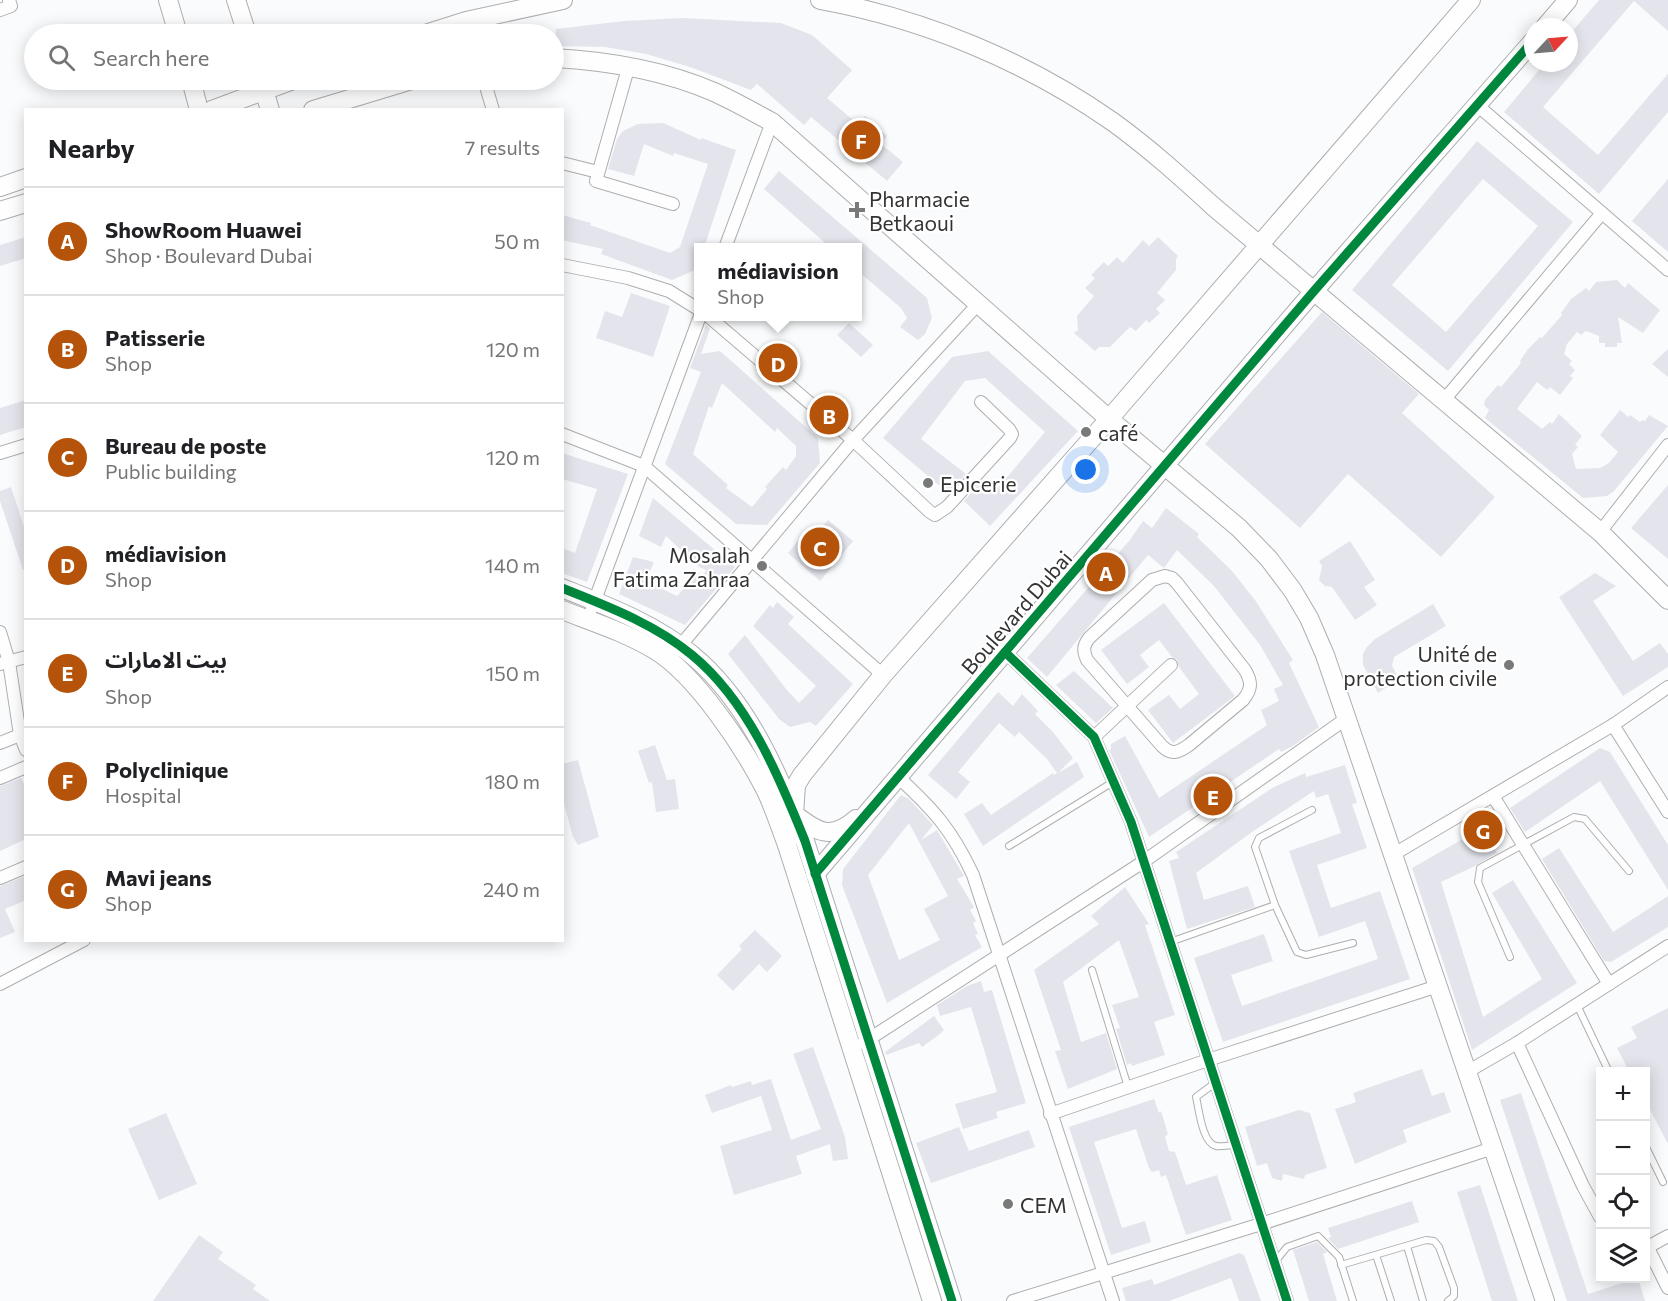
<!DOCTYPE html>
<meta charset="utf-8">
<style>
body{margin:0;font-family:Commissioner,"Noto Sans Arabic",sans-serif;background:#f2f2f2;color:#202124}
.controls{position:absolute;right:18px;bottom:18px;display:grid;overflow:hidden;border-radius:0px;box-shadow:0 3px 15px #0003}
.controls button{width:54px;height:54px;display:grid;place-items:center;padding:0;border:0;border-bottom:2px solid #e0e0e0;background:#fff;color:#202124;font:30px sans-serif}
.compass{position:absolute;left:1524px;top:18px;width:54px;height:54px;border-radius:50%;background:#fff;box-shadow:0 3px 15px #0003;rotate:64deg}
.you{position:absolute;left:1086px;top:470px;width:21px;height:21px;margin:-15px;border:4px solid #fff;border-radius:50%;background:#1a73e8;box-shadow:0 0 0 9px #1a73e833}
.badge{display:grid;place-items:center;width:39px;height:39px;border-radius:50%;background:#b45309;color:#fff;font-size:20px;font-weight:700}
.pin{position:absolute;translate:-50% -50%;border:3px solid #fff;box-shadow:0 2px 6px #0006}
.popup{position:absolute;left:694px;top:243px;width:168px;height:78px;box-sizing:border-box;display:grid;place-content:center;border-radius:0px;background:#fff;filter:drop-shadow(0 2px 4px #0005);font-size:20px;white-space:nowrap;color:#757577}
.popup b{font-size:22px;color:#202124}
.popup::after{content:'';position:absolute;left:50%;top:100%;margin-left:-12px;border:12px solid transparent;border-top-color:#fff}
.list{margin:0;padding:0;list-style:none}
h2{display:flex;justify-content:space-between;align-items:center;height:78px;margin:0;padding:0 24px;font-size:26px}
h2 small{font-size:20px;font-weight:400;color:#757577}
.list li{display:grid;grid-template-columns:39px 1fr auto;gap:18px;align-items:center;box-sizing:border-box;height:108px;padding:0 24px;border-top:2px solid #e0e0e0}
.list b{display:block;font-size:22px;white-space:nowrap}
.list p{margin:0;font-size:20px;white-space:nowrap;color:#757577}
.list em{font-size:20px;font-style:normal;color:#757577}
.icon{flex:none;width:33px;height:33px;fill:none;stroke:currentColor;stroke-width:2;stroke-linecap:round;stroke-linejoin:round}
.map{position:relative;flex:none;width:1668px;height:1301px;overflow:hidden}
.search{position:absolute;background:#fff;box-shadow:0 3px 15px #0003;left:24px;top:24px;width:540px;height:66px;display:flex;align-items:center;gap:15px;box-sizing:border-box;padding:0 21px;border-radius:33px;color:#757577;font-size:22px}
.panel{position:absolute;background:#fff;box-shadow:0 3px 15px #0003;left:24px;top:108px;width:540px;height:834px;border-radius:0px}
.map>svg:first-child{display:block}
.building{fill:#e4e5ec;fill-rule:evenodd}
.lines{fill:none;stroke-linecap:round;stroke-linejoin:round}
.lane-casing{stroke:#aeaeaf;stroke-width:8}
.street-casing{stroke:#aeaeaf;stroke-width:14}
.secondary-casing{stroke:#aeaeaf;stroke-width:20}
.lane{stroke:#fefeff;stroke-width:6}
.street{stroke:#fefeff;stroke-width:12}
.secondary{stroke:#fefeff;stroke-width:18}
.cycleway-casing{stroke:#fff;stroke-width:13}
.cycleway{stroke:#00873e;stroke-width:9}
.poi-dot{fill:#79797a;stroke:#fff;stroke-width:2}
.labels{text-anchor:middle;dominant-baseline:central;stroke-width:4.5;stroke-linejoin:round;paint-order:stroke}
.poi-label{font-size:21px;fill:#333334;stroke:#fff;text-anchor:start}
.street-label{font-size:21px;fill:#333334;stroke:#fff}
</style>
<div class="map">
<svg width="1668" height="1301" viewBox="0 0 1668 1301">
<rect width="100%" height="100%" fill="#fafbfc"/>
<g class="building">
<polygon points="1599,0 1668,0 1668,31 1634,1 1543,107 1598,155 1668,74 1668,112 1599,194 1504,112 1545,63 1569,63 1569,35"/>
<polygon points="682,18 781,23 812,35 852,70 827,98 858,124 865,116 887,136 881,144 903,162 887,181 811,117 804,125 757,84 751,90 690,67 646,54 605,47 555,46 556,29 624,21"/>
<polygon points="663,123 701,140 701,138 736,150 704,248 699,248 697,269 672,280 601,254 603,249 562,240 562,215 591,223 590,225 670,253 680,247 708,164 674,153 673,156 644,144 634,176 608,169 617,139 623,131 638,124"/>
<path d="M1477,141L1573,222L1448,371L1352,290ZM1483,179L1538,226L1446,332L1392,285Z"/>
<polygon points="779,171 927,298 932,318 925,334 918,340 900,327 907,318 901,308 858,271 858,248 831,248 764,189"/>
<polygon points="1668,179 1668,252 1632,221"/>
<polygon points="26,237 26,258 0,266 0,245"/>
<polygon points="1158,237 1178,256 1176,259 1176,270 1157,293 1165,300 1156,309 1160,313 1149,323 1146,320 1136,331 1130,327 1110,347 1099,347 1095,351 1074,333 1078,330 1077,316 1094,296 1085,288 1095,278 1091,275 1104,262 1108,266 1117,257 1123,263 1143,240 1149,246"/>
<polygon points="1617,280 1625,288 1628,283 1660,310 1643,333 1618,317 1622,343 1617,343 1617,347 1605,347 1605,343 1599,343 1599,336 1586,331 1581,335 1577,332 1567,344 1564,354 1572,361 1569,364 1575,370 1570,376 1573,378 1560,395 1550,387 1547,390 1537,382 1517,409 1542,429 1550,422 1552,424 1559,414 1582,436 1575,445 1578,447 1572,454 1576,469 1600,468 1609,463 1618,452 1600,435 1620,410 1628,417 1630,415 1640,422 1642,420 1645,421 1649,415 1668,426 1614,491 1607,496 1583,498 1485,418 1489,410 1484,405 1485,400 1498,385 1501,387 1521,363 1520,361 1528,349 1540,337 1542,338 1562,315 1561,313 1571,299 1586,288 1589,291 1596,282"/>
<polygon points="631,293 670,306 653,357 596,338 605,311 622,317"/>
<polygon points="1322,312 1419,394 1402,413 1495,497 1441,557 1348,474 1300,528 1205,444"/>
<polygon points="849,323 873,345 861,357 837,335"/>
<path d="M706,325L710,329L701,354L720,351L818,438L820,463L767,525L736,524L665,464L701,372L690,368ZM722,383L775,432L777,428L796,446V456L786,470L783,467L765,487L767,489L752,507L726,488L728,485L693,454L709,406L712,408Z"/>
<polygon points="1668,349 1668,377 1652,364"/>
<polygon points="988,351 1078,431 990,526 964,501 981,482 993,494 1045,432 985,378 965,381 921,439 966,474 948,493 883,438 952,357"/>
<polygon points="26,400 26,427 0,435 0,408"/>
<polygon points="562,453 628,474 587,582 562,573 562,548 575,553 597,489 562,479"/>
<polygon points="1668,485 1668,559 1631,528"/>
<polygon points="11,487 26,533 26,570 23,570 0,501 0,491"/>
<polygon points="653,498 735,567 685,625 619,594 633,557 654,562 646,581 677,596 697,573 704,574 706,570 699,567 666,536 661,547 639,536"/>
<polygon points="1166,508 1199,534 1197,537 1232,571 1255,600 1293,660 1289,663 1319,727 1293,746 1281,752 1279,749 1149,837 1109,750 1111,749 1111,744 1125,736 1159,798 1267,725 1261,710 1279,701 1274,689 1283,685 1260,645 1214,586 1177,550 1164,568 1148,555 1047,677 1027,658 1129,541 1143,521 1152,528"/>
<polygon points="828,520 853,541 820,581 788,553 809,528 816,534"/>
<polygon points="1350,541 1375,580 1364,587 1377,605 1355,620 1332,587 1325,586 1319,580 1322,566 1319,561"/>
<polygon points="1595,573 1616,586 1593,601 1633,661 1660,643 1668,654 1668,667 1623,696 1559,597"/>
<polygon points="777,602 794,617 788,624 853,684 816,726 810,722 790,727 779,719 728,654 745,635 786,689 799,703 816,686 753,626 770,605 773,608"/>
<polygon points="1164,603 1235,696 1173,743 1148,710 1169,695 1180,709 1199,694 1179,667 1177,660 1172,657 1159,640 1140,655 1149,667 1127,684 1101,650"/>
<polygon points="1433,604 1446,626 1394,657 1392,666 1399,679 1378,693 1363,665 1363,654 1366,648 1375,639"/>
<polygon points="1074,671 1113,708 1096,723 1056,685"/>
<polygon points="998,692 1013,706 1022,694 1038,711 1035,714 1053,732 1073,758 1058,773 1077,762 1084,777 983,846 964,814 982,803 991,815 1053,773 1054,775 1057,773 1047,759 1019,732 1015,737 999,723 958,772 970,782 956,799 928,775"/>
<polygon points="655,745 667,780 675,779 679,809 656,812 652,782 649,783 638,751"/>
<polygon points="1600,748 1610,752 1668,845 1668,890 1600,781 1525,832 1510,808"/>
<polygon points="578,760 599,837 578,845 573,837 562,796 562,764"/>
<polygon points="1345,765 1357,803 1352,804 1367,848 1317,865 1331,908 1380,891 1410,979 1223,1042 1194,958 1264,934 1273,961 1231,975 1242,1006 1378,959 1365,921 1319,937 1289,851 1341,833 1328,794 1316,798 1314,791 1252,832 1196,873 1204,900 1248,886 1255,907 1187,929 1169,861 1179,858 1176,852 1274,787 1305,773 1306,777"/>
<polygon points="21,778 26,788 26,839 0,851 0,786"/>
<path d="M901,795L909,799L933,825L921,840L937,830L964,876L957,879L974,907L970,910L976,921L973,923L978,934L975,935L982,947L887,1003L842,885L843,869ZM909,823L948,896L924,909L940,940L899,960L868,875Z"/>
<polygon points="1482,828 1497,853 1475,866 1441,882 1483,1017 1542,979 1492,893 1513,880 1577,983 1472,1050 1412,868"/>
<polygon points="1559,848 1613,932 1668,896 1668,927 1611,962 1604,961 1542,859"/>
<polygon points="25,876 26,900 5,909 15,932 0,938 0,886"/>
<polygon points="1125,887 1149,924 1145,925 1175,1015 1154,1022 1165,1055 1132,1066 1131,1063 1127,1065 1116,1029 1120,1028 1112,1005 1139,997 1119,940 1063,982 1081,1042 1106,1033 1117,1069 1068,1089 1055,1051 1061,1050 1034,970 1099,924 1091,916"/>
<polygon points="755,930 782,956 767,972 759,964 733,991 717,975 742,949 739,946"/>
<polygon points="981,981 984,992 992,990 1026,1103 996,1112 998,1118 963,1129 955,1104 997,1092 971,1007 940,1016 937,1005 967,986"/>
<polygon points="1668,1008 1668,1144 1646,1102 1646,1071 1629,1071 1617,1048 1637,1038 1631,1027"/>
<polygon points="934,1016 944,1030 940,1034 922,1047 919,1043 886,1055 885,1052"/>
<polygon points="813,1047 845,1137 848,1159 833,1161 830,1144 796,1156 802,1174 734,1195 720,1146 772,1130 761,1096 712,1113 705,1095 731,1085 732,1087 751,1081 752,1085 771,1079 791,1140 821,1129 793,1054"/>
<polygon points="1422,1069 1432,1096 1444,1092 1451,1112 1403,1130 1407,1142 1355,1164 1335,1109 1356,1102 1353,1093"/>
<polygon points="1521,1093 1588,1294 1638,1278 1645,1301 1567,1301 1500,1100"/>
<polygon points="1154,1099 1159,1113 1161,1111 1168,1134 1165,1137 1169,1151 1175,1152 1186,1185 1217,1175 1232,1220 1186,1235 1166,1175 1161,1177 1159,1170 1152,1172 1149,1168 1136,1129 1094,1142 1122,1228 1145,1221 1151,1242 1111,1255 1069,1127"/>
<polygon points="1299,1110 1310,1113 1327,1168 1305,1175 1304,1179 1283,1174 1282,1181 1272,1178 1267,1163 1257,1166 1245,1127"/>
<polygon points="166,1113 197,1184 159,1200 128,1129"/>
<polygon points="959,1127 969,1151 1029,1130 1035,1147 931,1183 916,1143"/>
<polygon points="1480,1185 1518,1301 1492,1301 1457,1192"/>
<polygon points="1412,1201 1419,1222 1338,1249 1328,1238 1331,1237 1328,1228"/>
<polygon points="199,1235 223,1252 218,1259 256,1285 253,1289 270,1301 153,1301"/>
<polygon points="1317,1242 1327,1252 1323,1254 1337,1301 1309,1301 1293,1250"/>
<polygon points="1239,1253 1244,1255 1261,1301 1239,1301 1231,1278 1169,1301 1126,1301 1122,1288 1152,1279 1154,1285"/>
</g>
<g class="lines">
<g class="lane-casing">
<g id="lane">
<polyline points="1312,810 1259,838 1255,847 1275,905 1297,952 1306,955 1353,943"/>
<polyline points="1009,846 1113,782"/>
<polyline points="1170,942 1275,905"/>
<polyline points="1510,957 1478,882 1480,868 1574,817 1585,819 1629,871"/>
<polyline points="1092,970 1128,1087"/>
<polyline points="1577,1005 1609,1072"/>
<path d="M1215,1083L1196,1097C1199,1109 1202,1143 1216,1146C1221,1147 1230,1145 1236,1145"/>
<polyline points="1646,1147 1663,1182"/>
<polyline points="1407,1246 1423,1301"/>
<polyline points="1376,1255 1391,1301"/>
<polyline points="1275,1262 1287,1247 1318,1236 1339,1257 1353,1301"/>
<polyline points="1341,1265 1426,1240 1434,1241 1439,1247 1454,1288 1454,1296 1448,1301"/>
</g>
</g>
<g class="street-casing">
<g id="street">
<polyline points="0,10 11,6 9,0"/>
<polyline points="629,65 596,181 673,204"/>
<polyline points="484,80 493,110"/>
<polyline points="1477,105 1668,270"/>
<polyline points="562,163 598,172"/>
<polyline points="725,248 772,122"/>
<polyline points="562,265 628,278 669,291 698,309"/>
<polyline points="708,316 853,440 930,512 935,515 947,507 1010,438 1012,434 1009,429 981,402"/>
<polyline points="1444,400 1602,213"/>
<polyline points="562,434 644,466 883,675"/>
<polyline points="0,453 26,445"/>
<polyline points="1600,532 1668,445"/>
<path d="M1165,576L1172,578L1177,583L1245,670C1252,682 1252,689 1243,700L1189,745C1179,752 1172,756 1162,746L1087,660C1083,651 1083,646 1089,638L1152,580Z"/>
<polyline points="592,608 700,316"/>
<polyline points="0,632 9,662 20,735 26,750"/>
<polyline points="675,652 853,440 979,303"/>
<polyline points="1005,652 1094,737 1131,822 1287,1301"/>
<polyline points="0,664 26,657"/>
<polyline points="1613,725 1668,812"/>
<polyline points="1094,737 1171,665"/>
<polyline points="0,743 20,735"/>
<path d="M898,777C934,810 952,830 973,875L1113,1301"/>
<polyline points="0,778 26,767"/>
<polyline points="1493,796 1609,984"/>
<polyline points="1394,854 1613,725 1668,687"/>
<polyline points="0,878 26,867"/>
<polyline points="0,984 84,940"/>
<polyline points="863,1043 1143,862 1347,718"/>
<polyline points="1517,1043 1583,1186 1600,1217"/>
<polyline points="1467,1072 1517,1043 1668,946"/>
<polyline points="1050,1114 1208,1060 1438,986"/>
<polyline points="1646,1248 1668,1236"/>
<polyline points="1648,1248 1668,1288"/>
<polyline points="1013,1301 1261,1224 1493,1148"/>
</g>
</g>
<g class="secondary-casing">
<g id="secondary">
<polyline points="168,0 178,34"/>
<polyline points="236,0 247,34"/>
<path d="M820,0C924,19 1026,61 1113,122C1149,148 1181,177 1214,207L1600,532L1668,600"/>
<polyline points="1545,27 1568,0"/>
<polyline points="425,34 466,21 563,0"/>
<path d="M554,58C609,61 663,70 714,92C734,101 753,112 772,122L1109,419L1239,528L1269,559L1293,591L1309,618L1325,655L1545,1301"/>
<polyline points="191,80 199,110"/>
<polyline points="261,80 270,110"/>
<polyline points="212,110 293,80"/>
<polyline points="313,110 412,80"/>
<polyline points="0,187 26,178"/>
<polyline points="0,211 26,203"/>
<path d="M562,588C607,606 655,624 692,655C748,701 779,776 805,841L952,1301"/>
<path d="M562,610C593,622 627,633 655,650C696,675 743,746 765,789C774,807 780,827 787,845L932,1301"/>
<path d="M794,814C817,832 831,841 856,819"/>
<polyline points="787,845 794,815 796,785 802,775 883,675 1109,419 1471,0"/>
<polyline points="815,874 1314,291 1533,41"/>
</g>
</g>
<use href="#lane" class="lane"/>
<use href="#street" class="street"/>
<use href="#secondary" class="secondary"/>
<g class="cycleway-casing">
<g id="cycleway">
<path d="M562,588C607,606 655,624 692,655C748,701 779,776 805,841L952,1301"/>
<polyline points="1005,652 1094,737 1131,822 1287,1301"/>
<polyline points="815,874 1314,291 1533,41"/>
</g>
</g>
<use href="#cycleway" class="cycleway"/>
</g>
<g class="poi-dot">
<path d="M854 201h6v6h6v6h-6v6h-6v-6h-6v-6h6z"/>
<circle cx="1086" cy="432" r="6"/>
<circle cx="928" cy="483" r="6"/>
<circle cx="762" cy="566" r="6"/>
<circle cx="1509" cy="665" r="6"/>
<circle cx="1008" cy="1204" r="6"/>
</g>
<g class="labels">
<g class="poi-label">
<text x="869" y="198">Pharmacie<tspan x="869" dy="24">Betkaoui</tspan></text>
<text x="1098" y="432">café</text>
<text x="940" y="483">Epicerie</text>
<text x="750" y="554" text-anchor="end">Mosalah<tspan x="750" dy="24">Fatima Zahraa</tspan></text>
<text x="1497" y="653" text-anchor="end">Unité de<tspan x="1497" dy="24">protection civile</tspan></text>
<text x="1020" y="1204">CEM</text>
</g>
<g class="street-label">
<text transform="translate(1016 612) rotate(-49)">Boulevard Dubai</text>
</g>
</g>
</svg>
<div class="controls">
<button>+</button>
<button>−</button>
<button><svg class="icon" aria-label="locate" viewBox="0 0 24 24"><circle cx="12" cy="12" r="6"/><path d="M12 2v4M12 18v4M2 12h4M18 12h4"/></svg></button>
<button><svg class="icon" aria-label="layers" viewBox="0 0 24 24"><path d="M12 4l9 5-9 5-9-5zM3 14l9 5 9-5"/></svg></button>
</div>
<svg class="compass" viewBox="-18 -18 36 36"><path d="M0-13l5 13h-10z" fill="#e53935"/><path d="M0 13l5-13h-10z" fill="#757577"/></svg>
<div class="you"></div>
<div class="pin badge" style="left:1106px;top:572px">A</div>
<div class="pin badge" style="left:829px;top:415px">B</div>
<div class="pin badge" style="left:820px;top:547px">C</div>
<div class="pin badge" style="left:778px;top:363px">D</div>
<div class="popup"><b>médiavision</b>Shop</div>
<div class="pin badge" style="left:1213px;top:796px">E</div>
<div class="pin badge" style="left:861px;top:140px">F</div>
<div class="pin badge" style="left:1483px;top:830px">G</div>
<div class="search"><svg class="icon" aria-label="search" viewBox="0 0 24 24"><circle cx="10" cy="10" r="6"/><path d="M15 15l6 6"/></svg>Search here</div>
<section class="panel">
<h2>Nearby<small>7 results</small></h2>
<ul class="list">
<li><span class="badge">A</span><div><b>ShowRoom Huawei</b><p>Shop · Boulevard Dubai</p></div><em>50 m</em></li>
<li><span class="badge">B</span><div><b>Patisserie</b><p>Shop</p></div><em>120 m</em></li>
<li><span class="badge">C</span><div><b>Bureau de poste</b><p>Public building</p></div><em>120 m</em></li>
<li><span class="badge">D</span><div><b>médiavision</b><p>Shop</p></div><em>140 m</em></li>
<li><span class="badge">E</span><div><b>بيت الامارات</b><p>Shop</p></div><em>150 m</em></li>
<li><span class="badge">F</span><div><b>Polyclinique</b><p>Hospital</p></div><em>180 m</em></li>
<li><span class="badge">G</span><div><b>Mavi jeans</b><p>Shop</p></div><em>240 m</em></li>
</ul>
</section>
</div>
